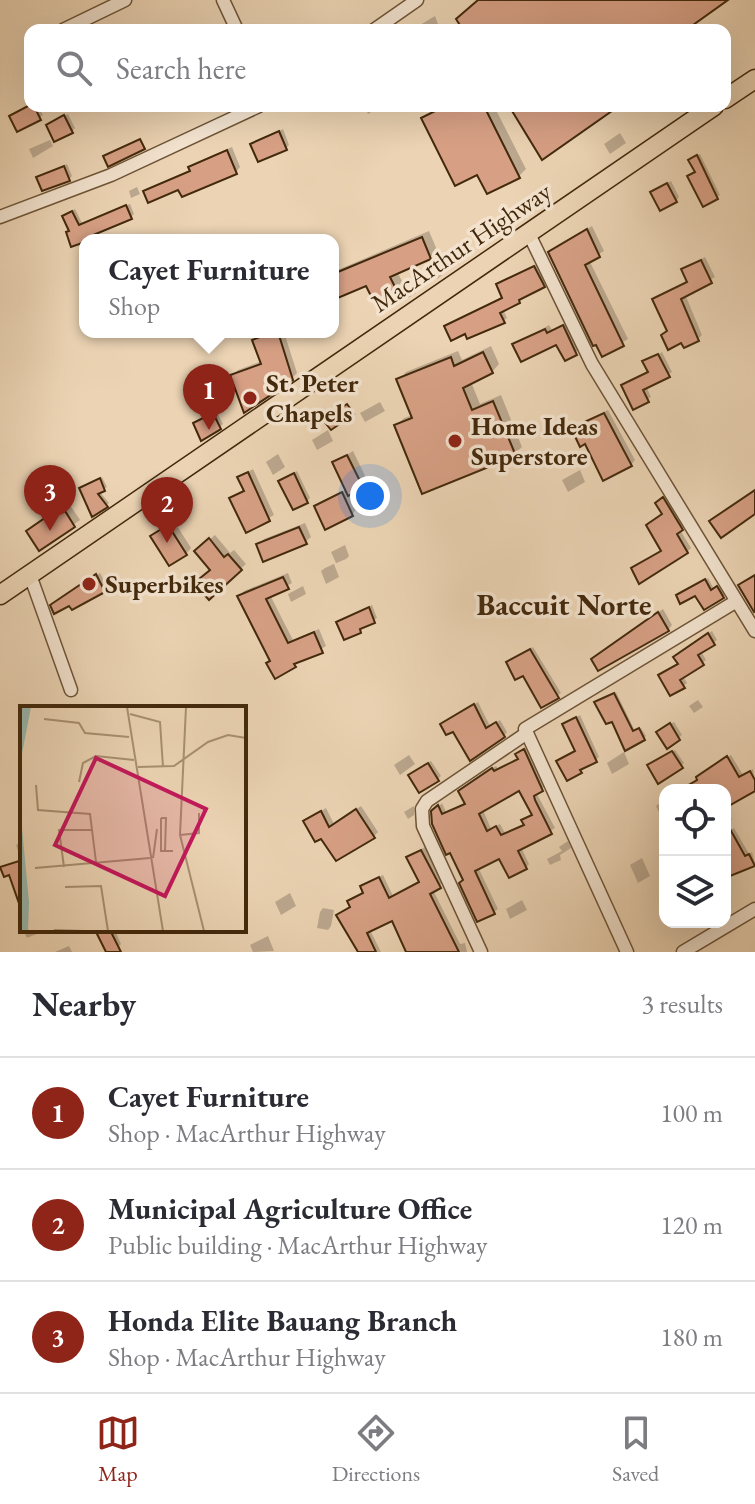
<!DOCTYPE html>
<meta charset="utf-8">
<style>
body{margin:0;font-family:"EB Garamond",serif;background:#f2f2f3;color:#2b2b33}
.controls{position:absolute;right:24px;bottom:24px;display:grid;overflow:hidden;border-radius:16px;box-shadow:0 8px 32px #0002}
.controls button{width:72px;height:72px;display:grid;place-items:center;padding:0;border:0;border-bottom:2px solid #e1e1e2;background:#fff;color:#2b2b33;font:40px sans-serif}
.you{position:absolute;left:370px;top:496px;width:28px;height:28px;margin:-20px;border:6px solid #fff;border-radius:50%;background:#1a73e8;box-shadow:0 0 0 12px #1a73e833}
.badge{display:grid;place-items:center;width:52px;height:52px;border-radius:50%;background:#8f2418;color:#fff;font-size:26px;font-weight:700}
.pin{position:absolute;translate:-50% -66px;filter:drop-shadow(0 2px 4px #0008)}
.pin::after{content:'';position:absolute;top:42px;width:28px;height:24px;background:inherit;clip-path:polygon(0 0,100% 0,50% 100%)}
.popup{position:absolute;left:79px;top:234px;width:260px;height:104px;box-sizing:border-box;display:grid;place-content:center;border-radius:16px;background:#fff;filter:drop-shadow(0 2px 6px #0005);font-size:26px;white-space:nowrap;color:#7c7c81}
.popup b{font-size:30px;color:#2b2b33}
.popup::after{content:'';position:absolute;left:50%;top:100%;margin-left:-16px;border:16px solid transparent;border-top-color:#fff}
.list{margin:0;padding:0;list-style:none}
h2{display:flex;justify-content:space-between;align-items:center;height:104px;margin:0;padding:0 32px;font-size:34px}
h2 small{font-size:26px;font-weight:400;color:#7c7c81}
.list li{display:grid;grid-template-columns:52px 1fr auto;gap:24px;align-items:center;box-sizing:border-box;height:112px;padding:0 32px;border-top:2px solid #e1e1e2}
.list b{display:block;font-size:30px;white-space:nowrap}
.list p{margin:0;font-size:26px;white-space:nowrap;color:#7c7c81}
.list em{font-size:26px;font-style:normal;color:#7c7c81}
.icon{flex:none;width:44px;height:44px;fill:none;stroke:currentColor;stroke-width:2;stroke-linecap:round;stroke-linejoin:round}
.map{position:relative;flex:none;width:755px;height:952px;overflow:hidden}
.search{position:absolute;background:#fff;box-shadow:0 8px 32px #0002;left:24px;right:24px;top:24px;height:88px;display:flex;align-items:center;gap:20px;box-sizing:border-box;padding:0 28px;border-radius:16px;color:#7c7c81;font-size:30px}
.sheet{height:440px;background:#fff}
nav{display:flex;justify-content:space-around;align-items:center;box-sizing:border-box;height:112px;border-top:2px solid #e1e1e2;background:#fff;font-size:22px;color:#7c7c81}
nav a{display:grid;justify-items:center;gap:4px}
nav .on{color:#8f2418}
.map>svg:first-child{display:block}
.shadow{fill:#0003;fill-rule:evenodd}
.building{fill:#d7a085;stroke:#43290c;stroke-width:2;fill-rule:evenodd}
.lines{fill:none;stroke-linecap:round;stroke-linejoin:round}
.minor-casing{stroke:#6d5436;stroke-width:15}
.highway-casing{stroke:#43290c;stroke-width:21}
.minor{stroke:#f2e2ce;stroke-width:12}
.highway{stroke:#ebd3b3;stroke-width:18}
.poi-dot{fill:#8f2418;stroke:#f2e2ce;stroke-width:3}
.labels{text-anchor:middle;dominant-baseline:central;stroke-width:7;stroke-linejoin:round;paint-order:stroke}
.street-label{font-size:26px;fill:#43290c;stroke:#f2e2ce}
.poi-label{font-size:26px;font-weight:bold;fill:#43290c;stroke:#f2e2ce;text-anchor:start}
.quarter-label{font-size:30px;font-weight:bold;fill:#43290c;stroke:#f2e2ce}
.inset-road{fill:none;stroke:#a88f70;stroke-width:2}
.view{fill:#c2185b;fill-opacity:0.15;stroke:#c2185b;stroke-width:4}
.inset-edge{fill:none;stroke:#43290c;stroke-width:4}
</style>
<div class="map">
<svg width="755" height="952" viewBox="0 0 755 952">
<rect width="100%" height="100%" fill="#ebd3b3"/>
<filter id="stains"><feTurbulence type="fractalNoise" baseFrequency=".0025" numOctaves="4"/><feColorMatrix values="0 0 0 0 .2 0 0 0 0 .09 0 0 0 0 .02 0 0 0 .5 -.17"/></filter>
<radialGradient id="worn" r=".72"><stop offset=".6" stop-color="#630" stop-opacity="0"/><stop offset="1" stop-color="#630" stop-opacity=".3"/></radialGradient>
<g class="shadow">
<polygon points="435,16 440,30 413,30 415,28"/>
<polygon points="30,105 38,106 43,115 39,118 11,116"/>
<polygon points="365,106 380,106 368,114"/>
<polygon points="441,106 494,106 526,169 519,176 478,172 424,118"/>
<polygon points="68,114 75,128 72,131 51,122"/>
<polygon points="283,129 289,145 286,148 253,144"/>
<polygon points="620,133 626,143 610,154 604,144"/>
<polygon points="50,140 53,146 33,158 29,149"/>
<polygon points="232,147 240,167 236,172 180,187 145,192 150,187 192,170 196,163"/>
<polygon points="700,154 720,195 717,197 690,176 697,171 694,157"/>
<polygon points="67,164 72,176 69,179 39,178"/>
<polygon points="671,181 679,197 676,201 656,189"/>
<polygon points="137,187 140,194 131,198 129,191"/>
<polygon points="130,204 134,214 131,217 72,244 71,230 64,216 67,213 75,209 82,223"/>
<polygon points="592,226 604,251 589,260 628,339 602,354 550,252"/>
<polygon points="429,231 437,250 430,257 397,271 407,292 415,288 416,293 408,298 405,291 399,297 367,284 333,298 333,272"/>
<polygon points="705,257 715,277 685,294 702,335 698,339 667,331 654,299 689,280 683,269"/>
<polygon points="458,258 460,262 456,265 437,279 434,271 437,268"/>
<polygon points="538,264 547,282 503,309 507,318 503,321 466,331 447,326 504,297 498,284 501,281"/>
<polygon points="568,322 581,348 566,359 557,342 515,345 549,325 552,330"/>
<polygon points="269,332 284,332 297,373 292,378 232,375 238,370 262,361 255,340"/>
<polygon points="491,346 499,364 492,372 471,382 480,404 501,395 522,447 514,454 396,426 404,418 413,415 399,380 406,372 458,351 462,360"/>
<polygon points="662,352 672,372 646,386 651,397 634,407 649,371 645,362"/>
<polygon points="380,402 385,411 365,422 360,413"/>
<polygon points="608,410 635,460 631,465 586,442 573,428"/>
<polygon points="216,411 223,424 219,428 195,423"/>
<polygon points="328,430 333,441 317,450 312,440"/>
<polygon points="353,451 368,482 350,493 357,509 352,514 316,506 322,501 347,489 334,463"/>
<polygon points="278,454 285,467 273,475 266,462"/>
<polygon points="253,469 274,515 247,530 232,498 245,489 240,477"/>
<polygon points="580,470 585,482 568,492 562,480"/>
<polygon points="297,471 310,498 307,501 281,481"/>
<polygon points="102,477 107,487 99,491 109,503 106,505 84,486"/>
<polygon points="668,495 685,524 680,530 691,548 687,552 633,568 663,548 664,514 661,500"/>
<polygon points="68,502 80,520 40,548 28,531"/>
<polygon points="174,521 191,548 186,554 158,531"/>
<polygon points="305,523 311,537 305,542 259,545 264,539"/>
<polygon points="215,535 230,553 234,550 246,564 209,597 212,569 202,546"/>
<polygon points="345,545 349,556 346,559 334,564 339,577 326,584 321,571 325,568 336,563 331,552"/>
<polygon points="100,573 107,587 104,590 72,607 56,602"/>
<polygon points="288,573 292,583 270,595 293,640 319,629 326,646 294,665 272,660 240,596 244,591"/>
<polygon points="708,578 714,589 720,585 726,594 723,596 681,593"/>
<polygon points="303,586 306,594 291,602 288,594"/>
<polygon points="372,605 377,618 363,625 360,631 338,622"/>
<polygon points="663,609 672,625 668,630 640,625"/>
<polygon points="712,631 717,640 701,651 706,660 683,676 687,683 683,686 660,675 680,663 702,637"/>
<polygon points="533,647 561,693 542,706 524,673 511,659"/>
<polygon points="616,692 635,731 641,728 646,736 644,738 613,719 598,700"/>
<polygon points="698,700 703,707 694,713 689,706"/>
<polygon points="478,702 490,726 500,720 507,732 504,736 446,721"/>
<polygon points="580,715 599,757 568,779 577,750 564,724"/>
<polygon points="674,722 682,735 667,746 662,729"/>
<path d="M528,746L546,785L537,792L538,796L555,828L521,847L529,864L526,868L500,856L478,867L498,909L494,912L465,879L433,812L442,803L446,812L466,802L464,787L496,766L498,769L520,758L518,754ZM519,788L533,814L524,821L525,823L505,833L500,824L491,829L483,810Z"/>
<polygon points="675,750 684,763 681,766 652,763"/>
<polygon points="624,752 629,764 612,774 607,763"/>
<polygon points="409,755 415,764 400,775 394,765"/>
<polygon points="731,755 743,775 753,769 755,789 725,807 725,790 681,790 699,780 701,774"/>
<polygon points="431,761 441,776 438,779 414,772"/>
<polygon points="665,799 665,826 656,806"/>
<polygon points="361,806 378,832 374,836 321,836 305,821 326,808 334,824"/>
<polygon points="414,806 414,815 408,819 404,812"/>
<polygon points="728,812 732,820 725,824 725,814"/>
<polygon points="734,828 749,854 752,852 755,864 725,875 725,833"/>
<polygon points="22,841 22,899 10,873 3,868 21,860 16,845"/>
<polygon points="568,841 571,848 560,855 561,860 550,865 547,859 562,851 559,847"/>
<polygon points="425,847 444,882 433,890 460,944 465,943 467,952 409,952 393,918 370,930 381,952 359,952 338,915 351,906 349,901 353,898 365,891 366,883 383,875 393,896 421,881 408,857"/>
<polygon points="642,858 650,876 638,883 630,865"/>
<polygon points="290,893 296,906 281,915 275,902"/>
<polygon points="522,900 527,910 510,919 506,909"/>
<polygon points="323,908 334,910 331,926 328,930 317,928 320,912"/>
<polygon points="23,930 46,930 27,938"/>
<polygon points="98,930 115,930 121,944 118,947"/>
<polygon points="268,936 274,951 253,952 250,945"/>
<polygon points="69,946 72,952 55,952"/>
</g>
<g class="building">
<polygon points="478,0 728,0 686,30 463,30 456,19"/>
<polygon points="28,106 34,106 41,120 17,132 9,116"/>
<polygon points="445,106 484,106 520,178 487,194 477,175 455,186 421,118"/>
<polygon points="509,106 619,106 542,160"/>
<polygon points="64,115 73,133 54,142 46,125"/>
<polygon points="279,131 287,150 258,162 250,144"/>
<polygon points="140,139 145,149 108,167 103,156"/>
<polygon points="227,150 237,174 182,197 178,190 148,203 143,191 190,171 188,167"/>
<polygon points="697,155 718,199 703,207 687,176 695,172 688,160"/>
<polygon points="64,166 70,181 42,191 36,177"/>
<polygon points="667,183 677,202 660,211 650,192"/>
<polygon points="126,205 132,219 86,238 85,242 71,247 66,232 69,231 62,216 72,211 79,225"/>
<polygon points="587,229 600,257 585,265 624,346 602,357 596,345 593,346 548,252"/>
<polygon points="422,237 431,259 390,277 401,299 378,310 366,286 333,300 333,274"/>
<polygon points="701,260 712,283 681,299 699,341 684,348 681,343 668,350 661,335 667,331 652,299 687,282 681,269"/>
<polygon points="534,266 545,287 519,300 520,303 500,313 505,323 467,339 465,334 451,341 444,326 502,298 496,284"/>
<polygon points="563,325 577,355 565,361 556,345 521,362 512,344 545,329 547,333"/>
<polygon points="274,332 278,332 293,380 244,413 230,375 261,364 252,340"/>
<polygon points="483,352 493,373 463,388 472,410 493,401 516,456 422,494 394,425 412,418 396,379 451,357 454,366"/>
<polygon points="658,354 670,377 643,390 649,402 633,410 621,385 648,372 642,361"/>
<polygon points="347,404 354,414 331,430 323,420"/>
<polygon points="213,413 221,429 201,441 193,423"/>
<polygon points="604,413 632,466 603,481 585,444 580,447 571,428"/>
<polygon points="347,455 364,489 348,496 332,462"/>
<polygon points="248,472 270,521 246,533 229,498 244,491 237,477"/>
<polygon points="294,473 308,503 293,510 278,481"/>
<polygon points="100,478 105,491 98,494 108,507 92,517 79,488"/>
<polygon points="755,490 755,514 721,538 709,521"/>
<polygon points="342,492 353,516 325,530 314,506"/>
<polygon points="663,497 683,530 677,534 688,553 639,584 631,568 661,551 646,525 662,514 655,503"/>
<polygon points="62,506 75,527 39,551 26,531"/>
<polygon points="168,525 187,555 169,566 150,536"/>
<polygon points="299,527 307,544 263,562 256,544"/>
<polygon points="209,538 224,557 228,554 242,570 209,600 194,583 210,570 194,551"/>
<polygon points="96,574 105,592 72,610 69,606 54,614 50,605"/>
<polygon points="755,575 755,611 754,612 738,585"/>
<polygon points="283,577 289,589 266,599 288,643 314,632 323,653 294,664 296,667 275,679 266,663 270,661 237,596"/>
<polygon points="705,579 711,590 717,586 724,598 704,610 695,596 680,604 676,595"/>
<polygon points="369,607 375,623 360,629 361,633 344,640 336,622"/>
<polygon points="658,612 669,631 598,671 591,659"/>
<polygon points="708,633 715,645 698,655 704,665 680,680 685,688 670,696 658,675 678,664 673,657"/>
<polygon points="530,649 559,698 541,708 523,676 515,680 506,662"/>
<polygon points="614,693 633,731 639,728 645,740 625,751 612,722 606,724 594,702"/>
<polygon points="474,704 486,728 496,722 505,737 470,761 453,732 446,735 440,724"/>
<polygon points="576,717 597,762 580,770 582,773 567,781 556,761 575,751 562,724"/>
<polygon points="670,723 680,740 667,749 656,732"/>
<path d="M524,749L543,791L534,796L535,800L552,834L518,851L527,869L509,878L499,859L475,871L495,914L477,922L459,883L463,880L450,853L446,855L432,824L431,811L438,805L442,814L465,804L458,791L492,768L494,771L518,759L515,754ZM519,791L532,815L521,820L524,825L501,835L496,826L487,831L479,814Z"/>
<polygon points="672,751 683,768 658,784 647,765"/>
<polygon points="727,756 739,777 750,771 755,780 755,791 725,808 725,790 680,790 697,780 696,777"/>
<polygon points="428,763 439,781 419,793 408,775"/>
<polygon points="356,809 375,838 336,861 321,839 315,842 303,821 321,811 329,827"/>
<polygon points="725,820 745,856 749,854 755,866 725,878"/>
<polygon points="421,850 441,888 430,894 459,952 406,952 392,921 367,933 376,952 358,952 336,915 350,907 347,901 363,893 360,886 379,877 389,898 419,882 406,857"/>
<polygon points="22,860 22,909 21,909 9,875 4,877 0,867"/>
<polygon points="95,930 110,930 121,952 106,952"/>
</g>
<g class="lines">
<g class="minor-casing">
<g id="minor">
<polyline points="223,0 237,30"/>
<polyline points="63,30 125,0"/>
<polyline points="374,30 417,0"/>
<polyline points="0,217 111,175 259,106"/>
<polyline points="528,232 592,364 755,631"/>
<polyline points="30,575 71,690"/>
<polyline points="527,733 627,952"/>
<polyline points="481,952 423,826 422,809 427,801 527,733 525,729 735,602"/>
<polyline points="683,952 755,909"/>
</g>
</g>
<g class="highway-casing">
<g id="highway">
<polyline points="725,99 755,79"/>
<polyline points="0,595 714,106"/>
</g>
</g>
<use href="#minor" class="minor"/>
<use href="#highway" class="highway"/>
</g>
<g class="poi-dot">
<circle cx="250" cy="398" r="8"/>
<circle cx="455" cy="441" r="8"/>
<circle cx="89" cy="584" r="8"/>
</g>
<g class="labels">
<g class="street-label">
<text transform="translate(461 247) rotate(-34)">MacArthur Highway</text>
</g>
<g class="poi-label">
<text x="266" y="383">St. Peter<tspan x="266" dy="30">Chapels</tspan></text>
<text x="471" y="426">Home Ideas<tspan x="471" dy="30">Superstore</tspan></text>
<text x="105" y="584">Superbikes</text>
</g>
<g class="quarter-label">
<text x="564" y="604">Baccuit Norte</text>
</g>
</g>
<g transform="translate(20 706)">
<rect width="226" height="226" fill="#ebd3b3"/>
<path d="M0,1H11L0,58ZM0,101L9,196L8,225H0Z" fill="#98b8ae"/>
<path class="inset-road" d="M107,1L143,225M166,1L160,129L184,225M110,8L140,16L143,61M24,13L59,17L65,27L109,31M118,61L154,60L188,36L208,29L226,32M59,76L63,57L76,50L114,54M16,79L18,104L70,108L76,156M141,112V145H153M141,112H146L145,145M160,129L179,127V107M133,152L137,123M44,161L39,124H73M15,162L130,152M45,181L81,180L88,225M34,224L64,225"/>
<path class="view" d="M76,52L186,103L145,190L35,139Z"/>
<rect width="226" height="226" class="inset-edge"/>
</g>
<rect width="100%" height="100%" filter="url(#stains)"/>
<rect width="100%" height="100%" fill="url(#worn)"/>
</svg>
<div class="controls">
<button><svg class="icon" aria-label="locate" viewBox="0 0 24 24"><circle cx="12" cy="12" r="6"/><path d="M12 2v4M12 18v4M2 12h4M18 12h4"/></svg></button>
<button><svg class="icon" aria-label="layers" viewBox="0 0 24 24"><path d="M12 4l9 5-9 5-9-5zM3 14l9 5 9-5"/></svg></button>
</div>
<div class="you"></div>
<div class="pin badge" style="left:209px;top:430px">1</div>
<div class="popup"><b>Cayet Furniture</b>Shop</div>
<div class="pin badge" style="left:167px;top:543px">2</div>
<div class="pin badge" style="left:50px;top:531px">3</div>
<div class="search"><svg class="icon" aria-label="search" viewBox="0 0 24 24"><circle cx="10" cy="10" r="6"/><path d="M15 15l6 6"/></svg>Search here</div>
</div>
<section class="sheet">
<h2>Nearby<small>3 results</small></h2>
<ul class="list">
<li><span class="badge">1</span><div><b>Cayet Furniture</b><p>Shop · MacArthur Highway</p></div><em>100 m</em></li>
<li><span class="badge">2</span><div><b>Municipal Agriculture Office</b><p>Public building · MacArthur Highway</p></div><em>120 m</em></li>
<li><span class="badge">3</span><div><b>Honda Elite Bauang Branch</b><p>Shop · MacArthur Highway</p></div><em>180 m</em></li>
</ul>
</section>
<nav>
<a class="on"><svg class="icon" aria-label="map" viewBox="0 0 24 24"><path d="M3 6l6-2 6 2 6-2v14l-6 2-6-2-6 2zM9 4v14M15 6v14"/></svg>Map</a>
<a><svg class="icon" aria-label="directions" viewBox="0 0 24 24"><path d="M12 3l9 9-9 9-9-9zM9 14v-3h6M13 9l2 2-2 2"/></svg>Directions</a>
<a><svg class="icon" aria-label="saved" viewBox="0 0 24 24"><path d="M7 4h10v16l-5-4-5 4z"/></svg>Saved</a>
</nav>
